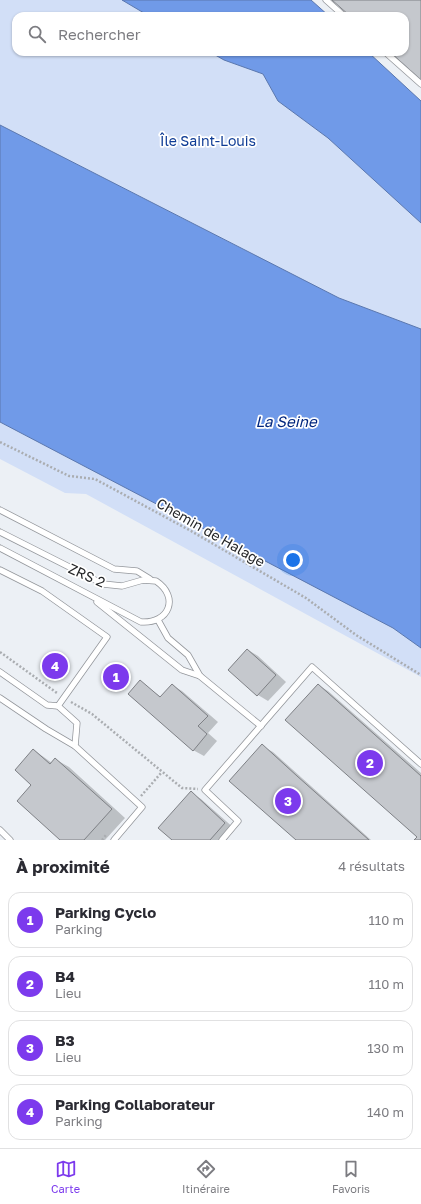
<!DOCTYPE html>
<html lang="fr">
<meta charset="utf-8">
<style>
body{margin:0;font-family:"Golos Text",sans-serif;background:#f7f7f7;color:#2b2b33}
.you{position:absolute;left:293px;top:560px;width:14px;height:14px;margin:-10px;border:3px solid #fff;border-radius:50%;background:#1a73e8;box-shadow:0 0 0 6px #1a73e833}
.badge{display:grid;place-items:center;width:26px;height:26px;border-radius:50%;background:#7c3aed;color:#fff;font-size:13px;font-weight:700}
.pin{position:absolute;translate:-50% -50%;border:2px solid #fff;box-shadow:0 1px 4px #0006}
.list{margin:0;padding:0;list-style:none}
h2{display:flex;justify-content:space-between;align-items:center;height:52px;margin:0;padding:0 16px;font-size:17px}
h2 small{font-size:13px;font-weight:400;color:#7c7c81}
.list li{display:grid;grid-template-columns:26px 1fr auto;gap:12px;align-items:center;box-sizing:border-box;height:56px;margin:0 8px 8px;padding:0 8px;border:1px solid #e1e1e2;border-radius:12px}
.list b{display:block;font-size:15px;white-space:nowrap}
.list p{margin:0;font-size:13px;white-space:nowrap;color:#7c7c81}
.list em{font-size:13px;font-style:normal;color:#7c7c81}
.icon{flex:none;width:22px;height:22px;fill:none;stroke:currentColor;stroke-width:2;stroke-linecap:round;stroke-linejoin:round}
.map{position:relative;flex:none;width:421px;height:840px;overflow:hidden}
.search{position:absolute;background:#fff;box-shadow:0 1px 3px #0004;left:12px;right:12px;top:12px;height:44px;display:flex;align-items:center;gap:10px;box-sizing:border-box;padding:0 14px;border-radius:12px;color:#7c7c81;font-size:15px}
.sheet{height:308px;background:#fff}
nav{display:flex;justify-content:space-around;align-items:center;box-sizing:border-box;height:56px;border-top:1px solid #e1e1e2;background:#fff;font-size:11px;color:#7c7c81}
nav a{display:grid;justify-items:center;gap:2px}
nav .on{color:#7c3aed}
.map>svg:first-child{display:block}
.green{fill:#d2dff7}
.water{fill:#709ae8;stroke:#5a77ae}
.shadow{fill:#0003}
.building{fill:#c5c8cd;stroke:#7e8085}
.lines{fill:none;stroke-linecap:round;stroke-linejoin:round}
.service-casing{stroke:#94979c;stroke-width:7}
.path{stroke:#aaadb1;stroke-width:2.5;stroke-dasharray:2 2;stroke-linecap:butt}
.service{stroke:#fff;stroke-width:5.5}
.labels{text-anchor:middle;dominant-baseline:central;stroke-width:3.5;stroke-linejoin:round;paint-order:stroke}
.park-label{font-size:14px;fill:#0f3c95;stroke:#fff}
.street-label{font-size:14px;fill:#252628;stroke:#fff}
.water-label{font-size:15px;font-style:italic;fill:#00267e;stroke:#fff}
</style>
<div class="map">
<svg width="421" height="840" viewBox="0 0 421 840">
<rect width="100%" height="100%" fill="#ecf0f5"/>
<g class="green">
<polygon points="0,0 122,0 149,16 16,16 16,52 210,52 224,60 263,74 278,101 328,138 421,223 421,329 339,298 0,125"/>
<polygon points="0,422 393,628 421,648 421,677 86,494 65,493 0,459"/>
</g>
<g class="water">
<polygon points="122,0 311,0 329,16 149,16"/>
<polygon points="210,52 368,52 421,101 421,223 328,138 278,101 263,74 224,60"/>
<polygon points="0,125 339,298 421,329 421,648 393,628 0,422"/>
</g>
<g class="shadow">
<polygon points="248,650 258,656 286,682 268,701 258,695"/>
<polygon points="140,682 161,697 172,685 182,691 218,722 208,733 217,741 204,756 193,750"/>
<polygon points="318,685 328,691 421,773 421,840 416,840 418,837"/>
<polygon points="262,746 273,752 371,840 297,840"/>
<polygon points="34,750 52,763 55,759 69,767 125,818 105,840 61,840 33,785"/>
<polygon points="191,793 201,799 235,829 226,840 174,840"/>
</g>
<g class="building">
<polygon points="332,0 421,0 421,80 390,52 405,52 405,16 350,16"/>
<polygon points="247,649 276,675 257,696 228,670"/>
<polygon points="140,680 160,697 172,684 208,716 198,726 207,734 193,751 128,694"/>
<polygon points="318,684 421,776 421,840 414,840 417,837 285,720"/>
<polygon points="262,744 297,776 369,840 296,840 229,781"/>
<polygon points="33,749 50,764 55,758 112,809 84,840 60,840 17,801 31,785 15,770"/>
<polygon points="191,791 225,823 210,840 172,840 158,828"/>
</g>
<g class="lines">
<g class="service-casing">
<g id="service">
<polyline points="326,0 344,16"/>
<polyline points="385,52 421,84"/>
<polyline points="0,510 114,569 137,571 150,579"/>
<path d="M0,532L103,584L122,586L143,580L156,581C180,597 169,624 141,622L0,548"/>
<polyline points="0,570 42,591 107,637 58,706"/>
<polyline points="97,602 182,670 200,676"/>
<polyline points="158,620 168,638 188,655 200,676 261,726"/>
<polyline points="0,672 47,705 58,706 77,723 75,746 142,807 114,840"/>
<polyline points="0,698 46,729 75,746"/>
<polyline points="0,830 10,840"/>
<polyline points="222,840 238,821 205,790 312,667 421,764"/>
</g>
</g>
<g class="path">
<polyline points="0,442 69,476 95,479 191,531 306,598 356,635 421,675"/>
<polyline points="0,652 57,693"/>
<polyline points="71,702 92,714 182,788 198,789"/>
<polyline points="141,796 162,772"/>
<polyline points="102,840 106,835"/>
</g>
<use href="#service" class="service"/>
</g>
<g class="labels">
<g class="park-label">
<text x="208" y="140">Île Saint-Louis</text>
</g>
<g class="street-label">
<text transform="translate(211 532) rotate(30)">Chemin de Halage</text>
<text transform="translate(87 575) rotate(24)">ZRS 2</text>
</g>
<g class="water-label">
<text x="286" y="421">La Seine</text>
</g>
</g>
</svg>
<div class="you"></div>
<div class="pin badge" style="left:116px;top:677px">1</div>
<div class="pin badge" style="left:370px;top:763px">2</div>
<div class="pin badge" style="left:288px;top:801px">3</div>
<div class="pin badge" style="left:55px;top:666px">4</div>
<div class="search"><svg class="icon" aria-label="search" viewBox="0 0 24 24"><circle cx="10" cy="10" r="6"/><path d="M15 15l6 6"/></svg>Rechercher</div>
</div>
<section class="sheet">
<h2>À proximité<small>4 résultats</small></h2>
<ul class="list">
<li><span class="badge">1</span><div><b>Parking Cyclo</b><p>Parking</p></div><em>110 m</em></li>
<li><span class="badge">2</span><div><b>B4</b><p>Lieu</p></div><em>110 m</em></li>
<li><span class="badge">3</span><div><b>B3</b><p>Lieu</p></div><em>130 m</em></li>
<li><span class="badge">4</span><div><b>Parking Collaborateur</b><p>Parking</p></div><em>140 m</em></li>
</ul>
</section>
<nav>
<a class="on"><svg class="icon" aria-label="map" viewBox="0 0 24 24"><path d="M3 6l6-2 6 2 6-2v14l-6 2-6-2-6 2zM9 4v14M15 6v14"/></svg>Carte</a>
<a><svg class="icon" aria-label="directions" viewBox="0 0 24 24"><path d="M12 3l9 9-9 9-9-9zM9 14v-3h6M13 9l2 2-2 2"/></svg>Itinéraire</a>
<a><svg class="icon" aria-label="saved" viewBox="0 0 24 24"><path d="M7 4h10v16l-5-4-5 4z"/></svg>Favoris</a>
</nav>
